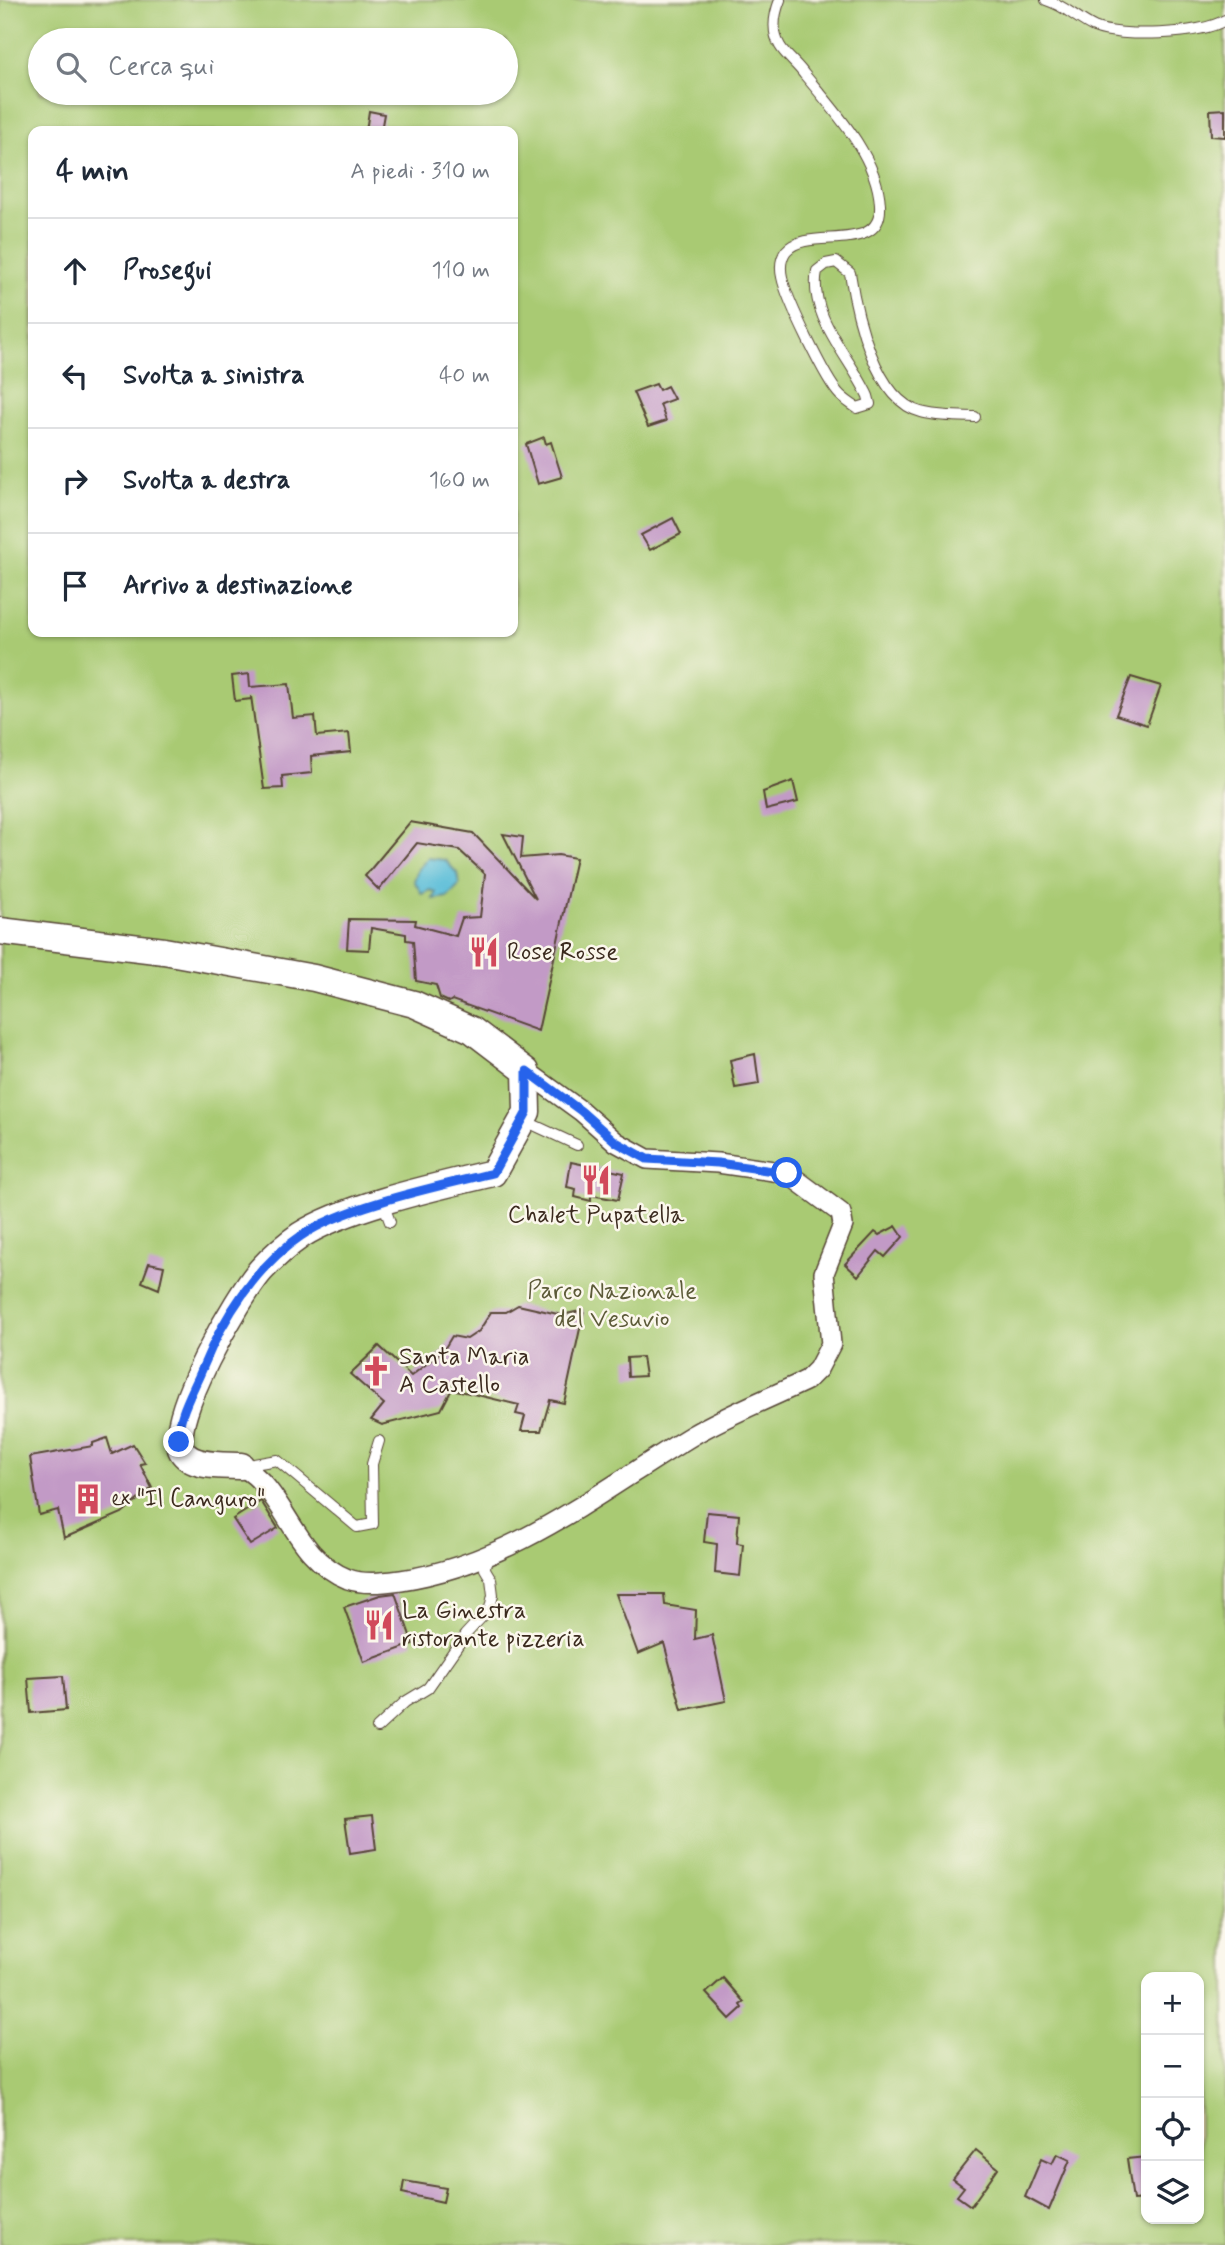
<!DOCTYPE html>
<html lang="it">
<meta charset="utf-8">
<style>
body{margin:0;font-family:Mynerve,sans-serif;background:#f6f6f7;color:#1f2937}
.controls{position:absolute;right:21px;bottom:21px;display:grid;overflow:hidden;border-radius:14px;box-shadow:0 2px 5px #0004}
.controls button{width:63px;height:63px;display:grid;place-items:center;padding:0;border:0;border-bottom:2px solid #e0e1e3;background:#fff;color:#1f2937;font:35px sans-serif}
.stop{position:absolute;width:21px;height:21px;margin:-16px;border:5px solid #2563eb;border-radius:50%;background:#fff}
.stop.end{background:#2563eb;border-color:#fff;box-shadow:0 2px 7px #0008}
.list{margin:0;padding:0;list-style:none}
h2{display:flex;justify-content:space-between;align-items:center;height:91px;margin:0;padding:0 28px;font-size:30px}
h2 small{font-size:23px;font-weight:400;color:#747a83}
.list li{display:grid;grid-template-columns:46px 1fr auto;gap:21px;align-items:center;box-sizing:border-box;height:105px;padding:0 28px;border-top:2px solid #e0e1e3}
.list b{display:block;font-size:26px;white-space:nowrap}
.list em{font-size:23px;font-style:normal;color:#747a83}
.icon{flex:none;width:38px;height:38px;fill:none;stroke:currentColor;stroke-width:2;stroke-linecap:round;stroke-linejoin:round}
.map{position:relative;flex:none;width:1225px;height:2245px;overflow:hidden}
.search{position:absolute;background:#fff;box-shadow:0 2px 5px #0004;left:28px;top:28px;width:490px;height:77px;display:flex;align-items:center;gap:18px;box-sizing:border-box;padding:0 24px;border-radius:38px;color:#747a83;font-size:26px}
.panel{position:absolute;background:#fff;box-shadow:0 2px 5px #0004;left:28px;top:126px;width:490px;height:511px;border-radius:14px}
.map>svg:first-child{display:block}
.green{fill:#a9ca73;stroke:#727a48;stroke-width:2;fill-rule:evenodd}
.water{fill:#5abdd8;stroke:#4a747b;stroke-width:2}
.building{fill:#c29ac6}
.lines{fill:none;stroke-linecap:round;stroke-linejoin:round}
.lane-casing{stroke:#564536;stroke-width:12}
.street-casing{stroke:#564536;stroke-width:22}
.secondary-casing{stroke:#564536;stroke-width:29}
.lane{stroke:#fff;stroke-width:10}
.street{stroke:#fff;stroke-width:19}
.secondary{stroke:#fff;stroke-width:26}
.route{stroke:#2563eb;stroke-width:9}
.labels{text-anchor:middle;dominant-baseline:central;stroke-width:5;stroke-linejoin:round;paint-order:stroke}
.poi-label{font-size:24px;fill:#3b2a1e;stroke:#fbf7ec;text-anchor:start}
.park-label{font-size:24px;fill:#5c5a38;stroke:#fbf7ec}
</style>
<div class="map">
<svg width="1225" height="2245" viewBox="0 0 1225 2245">
<rect width="100%" height="100%" fill="#fbf7ec"/>
<filter id="ink" filterUnits="userSpaceOnUse"><feTurbulence type="fractalNoise" baseFrequency=".0143" numOctaves="2"/><feDisplacementMap in="SourceGraphic" scale="14" xChannelSelector="R" yChannelSelector="G"/><feConvolveMatrix kernelMatrix="1 2 1 2 8 2 1 2 1" color-interpolation-filters="sRGB"/></filter>
<filter id="wash" filterUnits="userSpaceOnUse"><feTurbulence type="fractalNoise" baseFrequency=".00686" numOctaves="4" result="noise"/><feDisplacementMap in="SourceGraphic" scale="28" xChannelSelector="R" yChannelSelector="G"/><feGaussianBlur stdDeviation="1.57" result="paint"/><feColorMatrix in="noise" values="0 0 0 0 0 0 0 0 0 0 0 0 0 0 0 0 0 1.4 0 .05"/><feComposite in="paint" operator="in"/></filter>
<g filter="url(#wash)">
<rect width="100%" height="100%" fill="#efdebd"/>
<path class="green" d="M0,0H1225V2245H0ZM40,40H506V93H40ZM33,131H513V632H33ZM1146,1977H1199V2219H1146Z"/>
<polygon class="water" points="428,858 445,860 457,873 459,885 448,897 433,899 436,892 430,890 422,894 414,881 418,869"/>
<g id="blocks">
<g class="building">
<polygon points="1225,109 1225,137 1211,136 1210,110"/>
<polygon points="369,111 384,114 381,131 366,131"/>
<polygon points="656,384 659,390 667,386 674,399 660,404 666,421 648,427 633,392"/>
<polygon points="544,437 546,444 551,442 562,477 538,484 526,444"/>
<polygon points="673,518 681,534 650,550 641,535"/>
<polygon points="249,674 250,687 289,684 293,718 315,716 317,736 349,733 351,752 311,756 312,773 282,776 283,788 264,789 251,696 251,699 235,701 232,676"/>
<polygon points="1131,677 1161,686 1147,725 1116,715"/>
<polygon points="793,781 798,802 766,810 763,792"/>
<polygon points="410,822 473,833 536,899 503,834 523,837 521,858 558,855 576,858 538,1031 452,1000 449,1002 440,998 436,985 416,981 413,941 406,940 406,934 371,928 369,950 347,949 349,919 416,920 415,925 456,936 462,918 480,917 485,874 459,850 417,843 379,890 365,876"/>
<polygon points="755,1054 759,1084 735,1088 730,1060"/>
<polygon points="571,1162 624,1173 618,1200 591,1195 591,1201 575,1197 576,1189 567,1187"/>
<polygon points="896,1226 903,1237 885,1257 878,1251 858,1276 845,1264 875,1232 879,1235"/>
<polygon points="149,1263 164,1266 159,1289 142,1282"/>
<polygon points="518,1305 562,1315 584,1310 564,1403 550,1400 541,1431 521,1431 525,1416 516,1414 519,1405 452,1389 441,1410 382,1425 371,1420 384,1404 350,1374 379,1346 411,1376 443,1351 452,1336 467,1339 479,1331 491,1312 506,1312"/>
<polygon points="642,1357 645,1376 628,1377 627,1358"/>
<polygon points="107,1438 112,1454 133,1444 145,1463 140,1464 152,1488 122,1513 64,1538 58,1510 39,1515 30,1457 93,1446 93,1443"/>
<polygon points="261,1501 278,1528 250,1545 233,1519"/>
<polygon points="707,1512 739,1515 737,1543 743,1544 740,1576 715,1573 717,1544 704,1542"/>
<polygon points="395,1593 413,1644 364,1662 344,1607 380,1595"/>
<polygon points="616,1594 664,1594 665,1605 696,1610 695,1639 712,1635 726,1701 682,1710 664,1643 638,1654"/>
<polygon points="63,1676 66,1710 31,1713 28,1678"/>
<polygon points="372,1816 376,1849 350,1853 345,1819"/>
<polygon points="723,1978 744,2002 740,2005 742,2008 730,2019 706,1993"/>
<polygon points="976,2150 998,2168 971,2206 957,2196 964,2187 953,2179"/>
<polygon points="1057,2154 1070,2160 1049,2210 1025,2197 1041,2159 1052,2164"/>
<polygon points="1146,2157 1146,2199 1133,2200 1127,2159"/>
<polygon points="404,2181 446,2188 443,2202 402,2193"/>
</g>
</g>
</g>
<g filter="url(#ink)">
<use href="#blocks" fill-opacity="0" stroke="#564536" stroke-width="2"/>
<g class="lines">
<g class="lane-casing">
<g id="lane">
<path d="M780,0C774,15 771,31 780,46C786,56 797,64 804,74C833,109 878,157 880,205C883,257 807,225 786,251C781,258 780,268 782,277C786,298 826,381 840,395C845,400 851,404 857,408L870,404L868,396C850,357 808,316 817,271L826,264L836,262L850,273C856,313 875,400 921,412C938,417 957,416 975,417"/>
<path d="M1046,0C1064,5 1077,19 1094,27C1120,38 1201,35 1225,20"/>
<polyline points="523,1120 577,1145"/>
<polyline points="383,1203 390,1222"/>
<polyline points="242,1466 277,1460 357,1527 373,1524 372,1464 379,1441"/>
<polyline points="377,1728 405,1702 428,1688 465,1635 490,1608 493,1595 491,1579 485,1569 486,1555"/>
</g>
</g>
<g class="street-casing">
<path id="street" d="M241,1466C287,1491 291,1556 348,1579C364,1585 385,1582 401,1580C511,1564 600,1491 693,1435C729,1414 770,1398 807,1380L818,1369L831,1344L824,1273L843,1225L841,1213L787,1173L718,1163L647,1159L616,1142L581,1111L526,1071"/>
</g>
<g class="secondary-casing">
<path id="secondary" d="M0,931L164,951L314,978L414,1004L472,1030L526,1071L527,1112L493,1173C439,1186 347,1206 301,1235C288,1244 272,1258 261,1270C239,1295 165,1421 182,1451C192,1468 223,1465 241,1466"/>
</g>
<use href="#lane" class="lane"/>
<use href="#street" class="street"/>
<use href="#secondary" class="secondary"/>
</g>
</g>
<g class="lines" filter="url(#ink)">
<path class="route" d="M179,1442C176,1417 194,1390 203,1367C223,1318 256,1266 301,1236C344,1206 440,1186 493,1173L527,1112V1071L581,1111L616,1142L647,1159L718,1163L787,1173"/>
</g>
<defs>
<g id="restaurant-bare" transform="scale(2.415)"><path d="M-5-6h1v4h1v-4h1v4h1v-4h1v5L-1.5 .5V6h-2V.5L-5-1ZM5-6V6H3V1.5H1.5Q1.5-4 5-6Z" fill="#d1495b" stroke="#fbf7ec" stroke-width="2.5" paint-order="stroke"/></g>
<g id="church-bare" transform="scale(2.415)"><path d="M-1.2-6h2.4v3.5h3.3v2.4h-3.3V6h-2.4V-.1h-3.3v-2.4h3.3Z" fill="#d1495b" stroke="#fbf7ec" stroke-width="2.5" paint-order="stroke"/></g>
<g id="building-bare" transform="scale(2.415)"><path d="M-4-6H4V6H1V3H-1V6H-4ZM-2.5-4.3h1.7v1.8h-1.7ZM.8-4.3h1.7v1.8H.8ZM-2.5-1h1.7V.8h-1.7ZM.8-1h1.7V.8H.8Z" fill="#d1495b" stroke="#fbf7ec" stroke-width="2.5" paint-order="stroke"/></g>
</defs>
<g fill-rule="evenodd">
<use href="#restaurant-bare" x="484" y="952"/>
<use href="#restaurant-bare" x="596" y="1180"/>
<use href="#church-bare" x="376" y="1371"/>
<use href="#building-bare" x="88" y="1499"/>
<use href="#restaurant-bare" x="379" y="1625"/>
</g>
<g class="labels">
<g class="poi-label">
<text x="507" y="952">Rose Rosse</text>
<text x="596" y="1215" text-anchor="middle">Chalet Pupatella</text>
<text x="399" y="1357">Santa Maria<tspan x="399" dy="28">A Castello</tspan></text>
<text x="111" y="1499">ex "Il Canguro"</text>
<text x="402" y="1611">La Ginestra<tspan x="402" dy="28">ristorante pizzeria</tspan></text>
</g>
<g class="park-label">
<text x="612" y="1291">Parco Nazionale<tspan x="612" dy="28">del Vesuvio</tspan></text>
</g>
</g>
</svg>
<div class="controls">
<button>+</button>
<button>−</button>
<button><svg class="icon" aria-label="locate" viewBox="0 0 24 24"><circle cx="12" cy="12" r="6"/><path d="M12 2v4M12 18v4M2 12h4M18 12h4"/></svg></button>
<button><svg class="icon" aria-label="layers" viewBox="0 0 24 24"><path d="M12 4l9 5-9 5-9-5zM3 14l9 5 9-5"/></svg></button>
</div>
<div class="stop" style="left:787px;top:1173px"></div>
<div class="stop end" style="left:179px;top:1442px"></div>
<div class="search"><svg class="icon" aria-label="search" viewBox="0 0 24 24"><circle cx="10" cy="10" r="6"/><path d="M15 15l6 6"/></svg>Cerca qui</div>
<section class="panel">
<h2>4 min<small>A piedi · 310 m</small></h2>
<ul class="list">
<li><svg class="icon" aria-label="ahead" viewBox="0 0 24 24"><path d="M12 20V5M6 11l6-6 6 6"/></svg><div><b>Prosegui</b></div><em>110 m</em></li>
<li><svg class="icon" aria-label="left" viewBox="0 0 24 24"><path d="M17 20v-9H6M10 6l-5 5 5 5"/></svg><div><b>Svolta a sinistra</b></div><em>40 m</em></li>
<li><svg class="icon" aria-label="right" viewBox="0 0 24 24"><path d="M7 20v-9h11M14 6l5 5-5 5"/></svg><div><b>Svolta a destra</b></div><em>160 m</em></li>
<li><svg class="icon" aria-label="arrive" viewBox="0 0 24 24"><path d="M6 21V4h12l-3 4 3 4H6"/></svg><div><b>Arrivo a destinazione</b></div></li>
</ul>
</section>
</div>
